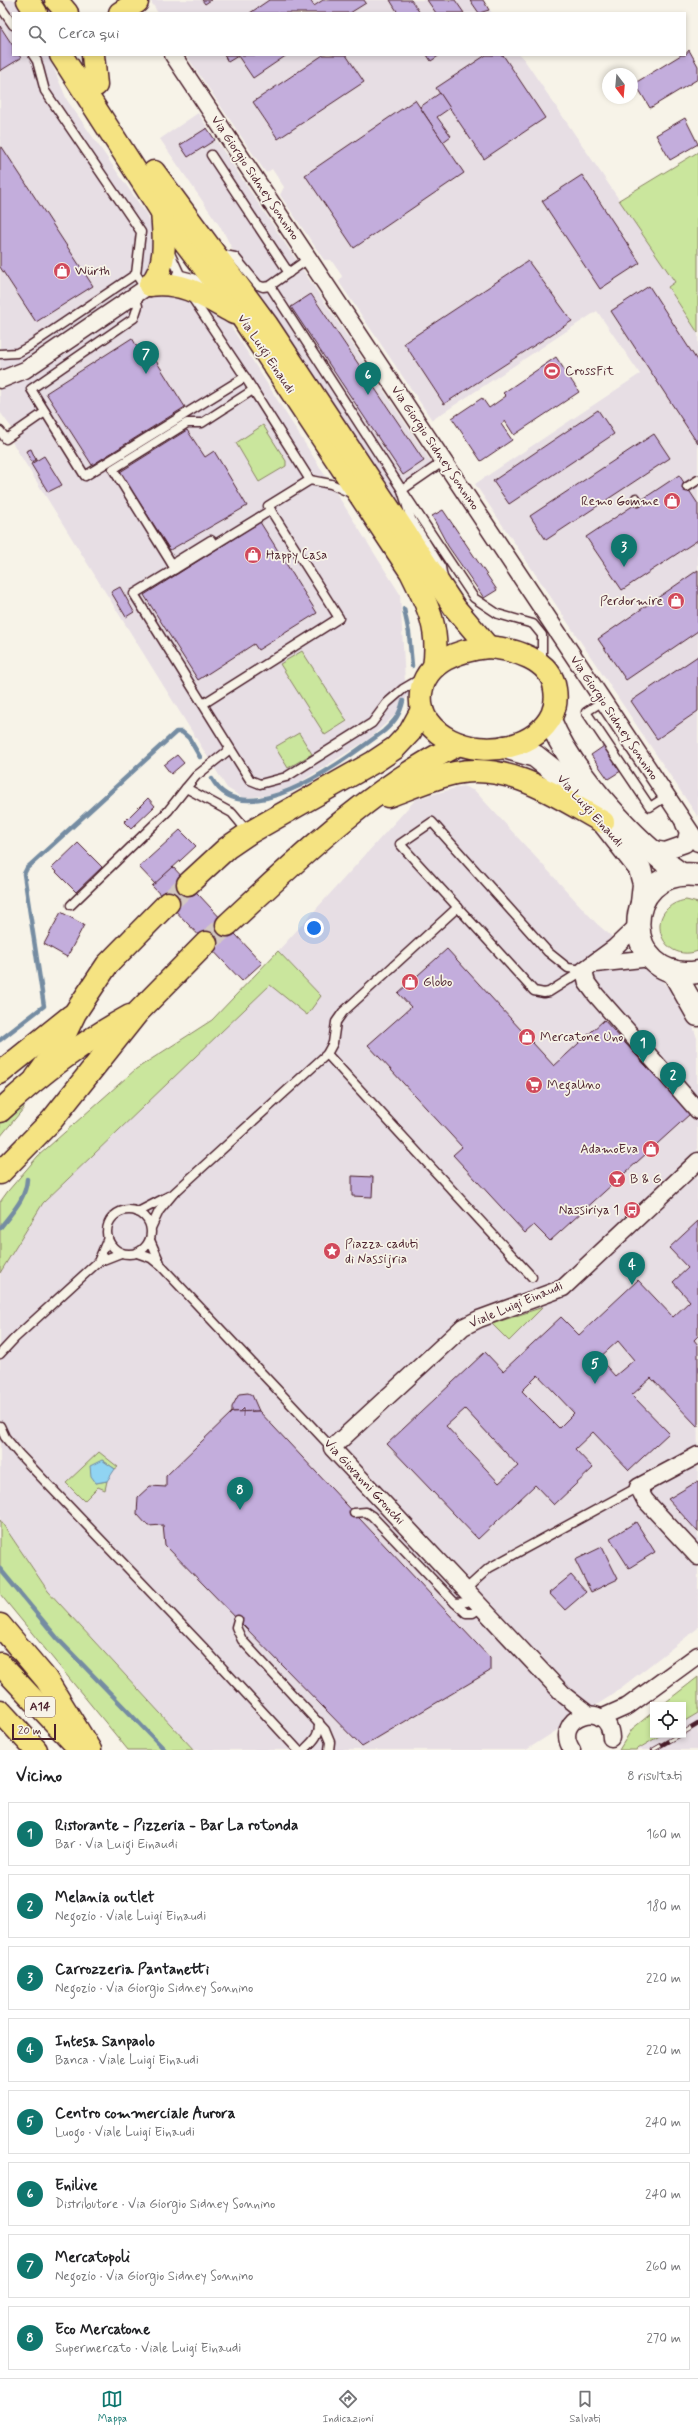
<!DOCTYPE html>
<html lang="it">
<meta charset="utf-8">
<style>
body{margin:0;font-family:Mynerve,sans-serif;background:#f2f2f2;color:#202124}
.controls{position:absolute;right:12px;bottom:12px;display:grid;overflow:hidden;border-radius:0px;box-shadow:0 2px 6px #0003}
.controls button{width:36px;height:36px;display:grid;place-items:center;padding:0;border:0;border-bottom:1px solid #e0e0e0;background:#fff;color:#202124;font:20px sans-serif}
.compass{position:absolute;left:602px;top:68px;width:36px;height:36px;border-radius:50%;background:#fff;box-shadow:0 2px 6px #0003;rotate:164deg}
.scale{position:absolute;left:12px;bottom:10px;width:44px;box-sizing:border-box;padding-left:4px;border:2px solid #4a1f2b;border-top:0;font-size:11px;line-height:14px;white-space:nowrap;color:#4a1f2b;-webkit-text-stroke:3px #f7f3e8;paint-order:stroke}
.you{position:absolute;left:314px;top:928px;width:14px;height:14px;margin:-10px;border:3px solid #fff;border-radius:50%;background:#1a73e8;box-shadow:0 0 0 6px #1a73e833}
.badge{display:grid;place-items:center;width:26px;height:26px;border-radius:50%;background:#0f766e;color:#fff;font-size:13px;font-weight:700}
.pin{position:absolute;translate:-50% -33px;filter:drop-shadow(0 1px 2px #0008)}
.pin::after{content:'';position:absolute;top:21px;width:14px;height:12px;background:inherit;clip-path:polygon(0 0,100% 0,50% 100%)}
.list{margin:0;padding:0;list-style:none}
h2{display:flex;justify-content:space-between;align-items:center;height:52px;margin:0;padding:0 16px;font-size:17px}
h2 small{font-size:13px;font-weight:400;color:#757577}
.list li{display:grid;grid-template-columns:26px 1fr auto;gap:12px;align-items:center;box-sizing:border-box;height:64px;margin:0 8px 8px;padding:0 8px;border:1px solid #e0e0e0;border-radius:0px}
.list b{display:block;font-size:15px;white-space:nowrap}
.list p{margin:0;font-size:13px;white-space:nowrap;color:#757577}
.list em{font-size:13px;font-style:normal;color:#757577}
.icon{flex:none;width:22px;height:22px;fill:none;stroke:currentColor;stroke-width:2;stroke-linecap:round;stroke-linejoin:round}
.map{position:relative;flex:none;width:698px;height:1750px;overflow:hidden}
.search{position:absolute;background:#fff;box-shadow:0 2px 6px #0003;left:12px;right:12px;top:12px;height:44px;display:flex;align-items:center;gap:10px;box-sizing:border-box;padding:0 14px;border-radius:0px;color:#757577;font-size:15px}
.sheet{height:628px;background:#fff}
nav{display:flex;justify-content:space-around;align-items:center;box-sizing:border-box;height:56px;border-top:1px solid #e0e0e0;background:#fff;font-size:11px;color:#757577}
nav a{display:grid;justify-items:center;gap:2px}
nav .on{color:#0f766e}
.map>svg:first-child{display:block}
.built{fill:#e7dee4}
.green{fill:#cae69d;stroke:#8a8264}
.water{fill:#90d4f2;stroke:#748ca2}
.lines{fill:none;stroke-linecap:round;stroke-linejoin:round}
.stream{stroke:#748ca2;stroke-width:4.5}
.building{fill:#c3addc;stroke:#4a1f2b;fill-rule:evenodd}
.motorway-tunnel{stroke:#d4c9c2;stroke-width:22;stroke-dasharray:22 11;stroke-linecap:butt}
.service-casing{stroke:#4a1f2b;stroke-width:11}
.minor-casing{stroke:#4a1f2b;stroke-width:19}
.secondary-casing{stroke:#4a1f2b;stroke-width:25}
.primary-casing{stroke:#4a1f2b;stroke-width:25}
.motorway-casing{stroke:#4a1f2b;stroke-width:25}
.service{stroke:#f7f3e8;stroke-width:8}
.minor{stroke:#f7f3e8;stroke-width:16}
.secondary{stroke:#f7f3e8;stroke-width:22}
.primary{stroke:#f5e382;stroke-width:22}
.motorway{stroke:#f5e382;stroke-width:22}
.rail-casing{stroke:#4a1f2b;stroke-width:4.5}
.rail{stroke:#f7f3e8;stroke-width:3;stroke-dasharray:9;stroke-linecap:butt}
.labels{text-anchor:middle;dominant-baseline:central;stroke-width:3.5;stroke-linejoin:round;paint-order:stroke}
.number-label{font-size:11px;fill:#684257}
.shield{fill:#f7f3e8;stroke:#7e5f64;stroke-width:1}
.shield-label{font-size:12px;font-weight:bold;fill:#4a1f2b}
.street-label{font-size:13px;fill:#4a1f2b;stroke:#f7f3e8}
.poi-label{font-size:13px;fill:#4a1f2b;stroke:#f7f3e8;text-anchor:start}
</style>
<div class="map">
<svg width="698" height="1750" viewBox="0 0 698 1750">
<rect width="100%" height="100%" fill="#f7f3e8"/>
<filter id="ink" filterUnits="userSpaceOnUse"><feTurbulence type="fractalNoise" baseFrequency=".025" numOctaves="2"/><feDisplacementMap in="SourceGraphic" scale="8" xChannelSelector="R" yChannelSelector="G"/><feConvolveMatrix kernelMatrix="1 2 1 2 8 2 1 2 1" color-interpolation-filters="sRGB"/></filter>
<g filter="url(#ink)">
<g class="built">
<polygon points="0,0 15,0 23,13 13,13 13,55 48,55 67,100 147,215 157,237 154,262 225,317 400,594 405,681 414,684 406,699 401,702 397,713 369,739 294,786 270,795 243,798 227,788 12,442 19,438 0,412"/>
<polygon points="150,0 483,0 492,13 158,13"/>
<polygon points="186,55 521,55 675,282 668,288 698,333 698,817 475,484 640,374 597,311 432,420 339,282 342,276 331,260 324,260 280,195 284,187 272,169 266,173"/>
<polygon points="198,113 438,472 393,502 261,305 223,231 160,139"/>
<polygon points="463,786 475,791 597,924 656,974 676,997 690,1018 697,1038 698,1628 609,1697 526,1750 194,1750 48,1591 0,1520 0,1273 43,1203 270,985 321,996 278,951 416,799"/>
<polygon points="698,1713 698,1750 636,1750 661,1735 683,1735 683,1722"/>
</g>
<g class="green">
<polygon points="698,152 698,333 668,287 675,282 619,200"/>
<polygon points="263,425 286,461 286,466 259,482 236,443"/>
<polygon points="302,651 347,721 325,735 280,664"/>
<polygon points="299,733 312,754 288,768 275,747"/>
<path d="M686,900L698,903V951C659,965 642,907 686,900Z"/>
<polygon points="278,951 321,996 307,1015 270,985 43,1203 0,1273 0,1202 8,1191 38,1156 136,1069 212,1020"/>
<polygon points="22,1099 24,1108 0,1137 0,1120"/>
<polygon points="543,1307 509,1341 492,1324"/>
<polygon points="99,1452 118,1467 115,1469 102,1460 96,1483 107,1481 105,1490 98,1487 84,1501 66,1483"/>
<polygon points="0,1520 48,1591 194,1750 128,1750 0,1594"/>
<polygon points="698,1677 698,1713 683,1722 683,1705 662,1705"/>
<polygon points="653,1712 653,1735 661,1735 636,1750 619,1750 632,1729"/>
</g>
<polygon class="water" points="102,1460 115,1469 107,1481 96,1483 91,1476 90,1466"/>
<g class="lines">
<g class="stream">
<polyline points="404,609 409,633 412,666"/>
<path d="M212,779C245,838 348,757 384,731C394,722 400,715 403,701"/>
<polyline points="0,1040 44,1006 24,874 27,868 176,732 182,732 189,738 200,757"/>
<path d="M0,1228C12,1212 26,1199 27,1179"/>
<polyline points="0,1569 57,1638 165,1750"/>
</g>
</g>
<g class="building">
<polygon points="202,0 211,0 205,4"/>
<polygon points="269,0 310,0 314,6 323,0 364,0 366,3 350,13 250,13"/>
<polygon points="390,0 411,0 420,13 398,13"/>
<polygon points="427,0 455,0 464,13 436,13"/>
<polygon points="470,0 483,0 489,10 479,13"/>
<polygon points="0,26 13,46 13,55 19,55 21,58 0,71"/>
<polygon points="689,50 698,66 698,79 650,108 635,83 681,55 685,55"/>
<polygon points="224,55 287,55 253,78 238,56 228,62"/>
<polygon points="323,55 346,55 364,82 278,139 253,102"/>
<polygon points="427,55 440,55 431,61"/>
<polygon points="486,55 503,55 545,118 484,159 436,88"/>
<polygon points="440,93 450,108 437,117 451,136 443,142 420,107"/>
<polygon points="415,100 464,173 354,248 305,175"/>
<polygon points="685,118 698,144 670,160 656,135"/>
<polygon points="207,128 215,140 188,157 180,145"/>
<polygon points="2,147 93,286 36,322 0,267 0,148"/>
<polygon points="582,175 640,263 600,289 542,201"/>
<polygon points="528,261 572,321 444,404 404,343"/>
<polygon points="649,286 698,362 698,444 611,311"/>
<polygon points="311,294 424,461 403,475 291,307"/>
<polygon points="132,338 139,350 146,345 185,407 92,465 46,393"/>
<polygon points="556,357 579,392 514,435 505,421 501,424 512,440 481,461 452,418 482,398 489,408 506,396 503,393"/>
<polygon points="598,410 614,434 509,504 493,481"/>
<polygon points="187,430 205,457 214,451 247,506 170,550 120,472"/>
<polygon points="654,434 670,458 546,540 530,516"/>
<polygon points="31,449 36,460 31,462 26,451"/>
<polygon points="44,456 62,485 48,492 31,464"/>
<polygon points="679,475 698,504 698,540 622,590 586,537"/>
<polygon points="443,510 497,590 484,598 448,546 432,516"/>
<polygon points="260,522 317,613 258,650 254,644 198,680 144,595"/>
<polygon points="698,570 698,631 626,680 598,639"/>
<polygon points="120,587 134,612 126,617 111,592"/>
<polygon points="698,656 698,711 657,739 631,701"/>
<polygon points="607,744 624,769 608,779 591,755"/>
<polygon points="177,755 184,763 171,774 164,765"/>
<polygon points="148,798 155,806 131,829 124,822"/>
<polygon points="180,830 196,846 155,884 139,867"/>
<polygon points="78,843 102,867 76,892 52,868"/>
<polygon points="173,867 262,963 242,981 152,886"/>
<polygon points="61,912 84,925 67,957 44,944"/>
<polygon points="447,949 554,1066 604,1020 690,1114 550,1241 534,1225 525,1233 453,1155 462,1147 368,1045 411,1007 398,993"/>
<polygon points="352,1176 373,1177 372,1197 352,1196"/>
<path d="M698,1221V1336L694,1340L698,1345V1427L651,1378L632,1395L669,1433L629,1470L593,1432L575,1449L593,1468L554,1505L535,1485L478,1539L387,1444L485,1352L503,1371L561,1317L579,1335L638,1280L673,1317L690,1301L673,1282L688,1268L669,1248ZM618,1341L634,1360L615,1376L599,1358ZM538,1375L574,1413L559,1428L522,1391ZM465,1409L518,1466L499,1483L446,1426Z"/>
<polygon points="248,1393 252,1395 259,1411 232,1412 232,1407 239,1394"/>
<polygon points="259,1411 490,1658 490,1671 362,1747 165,1545 163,1525 148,1526 137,1514 138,1497 150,1486 166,1487 166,1476 232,1412"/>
<polygon points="698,1481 698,1532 668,1499"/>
<polygon points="636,1522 655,1552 629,1568 610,1538"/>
<polygon points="602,1547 618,1579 591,1592 575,1560"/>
<polygon points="571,1575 586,1592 565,1610 549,1593"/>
</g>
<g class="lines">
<g class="motorway-tunnel">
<polyline points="168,903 188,884"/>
<polyline points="206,943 227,925"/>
</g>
<g class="service-casing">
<g id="service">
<polyline points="0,6 13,25"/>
<polyline points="33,55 37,61 45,91 141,232 136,274 145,288"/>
<polyline points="211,155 289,273"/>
<polyline points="169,251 185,285"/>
<polyline points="220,254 235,257 258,285 263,287 270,286 308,259"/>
<polyline points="177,274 193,278 207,289"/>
<polyline points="270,286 402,490 411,519 441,567 443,578"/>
<polyline points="135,295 138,306 134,318 31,389 85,476 245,377 191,296"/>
<polyline points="0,354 17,353 28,347 136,274"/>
<polyline points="245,377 310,480"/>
<polyline points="253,390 202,423 187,423 113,469 175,569 134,594 250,780 260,784 286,777 372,723 387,703 403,689 420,679"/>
<polyline points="0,431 6,439 45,412"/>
<polyline points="444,461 402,490 474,598 498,614 533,624 542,635 542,663"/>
<polyline points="687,487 698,480"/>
<polyline points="636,498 638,502"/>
<polyline points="172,564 211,540"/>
<polyline points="175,569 271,510"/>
<polyline points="603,701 586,712 650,807 667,796"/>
<polyline points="203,704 339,618 268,506 310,480 331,484 353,494"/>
<polyline points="186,788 196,776 230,749"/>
<polygon points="432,822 548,952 568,968 584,970 549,992 544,993 534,991 400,844"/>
<polyline points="71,905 168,811 186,788 232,813 248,832"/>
<polyline points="327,1054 532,1277"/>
<circle cx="129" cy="1232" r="22"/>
<polyline points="138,1212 169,1196"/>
<polyline points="151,1228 159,1211 173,1194 327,1054 333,1043 336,1022 343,1012 458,907"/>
<polyline points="150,1240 160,1263"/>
<polyline points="137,1253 151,1258 162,1267 332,1448"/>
<polyline points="98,1262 108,1238"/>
<polyline points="0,1354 15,1338 98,1262 121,1253"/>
<polyline points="0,1426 5,1437 19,1454 204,1648 298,1750"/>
<polyline points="354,1513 366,1512 372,1516 455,1603"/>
<polyline points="465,1590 489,1568 638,1487"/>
<polyline points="472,1598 467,1602 455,1603 466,1613 473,1613 482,1607"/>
<polyline points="238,1620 236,1627 242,1640 325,1730 330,1742 329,1750"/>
<path d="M304,1750C313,1741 320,1736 319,1722"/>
</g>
</g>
<g class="minor-casing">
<g id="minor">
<polyline points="173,55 698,843"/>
<polyline points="0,380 25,370 150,285"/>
<polyline points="648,848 665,851 685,844 688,832 684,824"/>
<polyline points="637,926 614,948 584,970 587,983 596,995 698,1111"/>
<polyline points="595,964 651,958"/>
<polyline points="698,1455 638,1487 645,1500 698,1557"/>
<polyline points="588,1714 565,1696 332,1448 463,1327 479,1319 563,1288 698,1161"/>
<polyline points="601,1718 628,1706 698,1655"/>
<path d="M572,1750C550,1717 609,1696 611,1738"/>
</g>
</g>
<g class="secondary-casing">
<g id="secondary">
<path d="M550,720C571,772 635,842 681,874"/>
<polyline points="504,747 535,756 554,771 603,822 640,869 644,884 642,903"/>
<path d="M698,875C617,865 620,985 698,972"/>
<polyline points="673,971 698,1015"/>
</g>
</g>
<g class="primary-casing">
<g id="primary">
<polyline points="28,0 36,13"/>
<polyline points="56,0 67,13"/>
<polyline points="120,13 137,2"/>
<path d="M61,55L162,212L242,317L411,572C428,606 440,629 434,667"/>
<polyline points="93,55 96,85"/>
<polyline points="154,172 267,325 455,608 488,647"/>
<path d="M150,285C182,280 207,298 234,313"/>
<path d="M150,285C168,266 164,236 162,212"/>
<path d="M488,647C513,649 551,659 555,689C558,708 551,722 536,734C506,757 451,753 428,722C422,714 420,703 421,693C425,661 460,650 488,647Z"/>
</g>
</g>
<g class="motorway-casing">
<g id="motorway">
<path d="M388,796C410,788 432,778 455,773C509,762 558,797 603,822"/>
<polyline points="188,884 227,848 249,833 374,762 395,748 410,732 422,710"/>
<path d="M227,925C298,859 371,788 459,744"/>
<polyline points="0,1073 71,1016"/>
<polyline points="36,1078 59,1046 75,1013 107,965 168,903"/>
<path d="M0,1111C40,1074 82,1042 130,1016"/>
<polyline points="0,1173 52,1120 138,1012 206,943"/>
<polyline points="0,1625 46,1679 90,1750"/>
<polyline points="0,1664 76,1745"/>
<polyline points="0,1711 36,1750"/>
</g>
</g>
<use href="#service" class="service"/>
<use href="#minor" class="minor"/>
<use href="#secondary" class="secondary"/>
<use href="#primary" class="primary"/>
<use href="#motorway" class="motorway"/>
<g class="rail-casing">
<g id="rail">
<polyline points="683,1733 698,1724"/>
<polyline points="653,1750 679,1735"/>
</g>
</g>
<use href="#rail" class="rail"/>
</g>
</g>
<defs>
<g id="shop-disc" transform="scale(0.9)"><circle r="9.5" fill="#d1495b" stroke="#f7f3e8"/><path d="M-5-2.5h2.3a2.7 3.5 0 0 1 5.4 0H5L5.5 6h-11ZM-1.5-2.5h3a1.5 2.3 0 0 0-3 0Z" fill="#fff"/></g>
<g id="stadium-disc" transform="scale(0.9)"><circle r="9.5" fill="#d1495b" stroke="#f7f3e8"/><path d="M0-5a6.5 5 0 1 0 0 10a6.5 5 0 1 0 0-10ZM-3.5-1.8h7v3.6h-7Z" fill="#fff"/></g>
<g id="supermarket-disc" transform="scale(0.9)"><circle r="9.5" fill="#d1495b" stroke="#f7f3e8"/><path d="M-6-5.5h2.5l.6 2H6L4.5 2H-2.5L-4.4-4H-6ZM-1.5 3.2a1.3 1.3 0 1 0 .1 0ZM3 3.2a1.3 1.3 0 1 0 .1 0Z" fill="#fff"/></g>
<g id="bar-disc" transform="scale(0.9)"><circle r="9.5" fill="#d1495b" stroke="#f7f3e8"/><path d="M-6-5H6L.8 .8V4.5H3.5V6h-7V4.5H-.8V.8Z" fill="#fff"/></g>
<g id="bus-disc" transform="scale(0.9)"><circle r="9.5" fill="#d1495b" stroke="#f7f3e8"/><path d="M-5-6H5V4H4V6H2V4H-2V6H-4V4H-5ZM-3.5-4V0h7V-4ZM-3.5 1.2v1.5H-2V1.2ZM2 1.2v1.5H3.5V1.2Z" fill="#fff"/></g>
<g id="sight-disc" transform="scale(0.9)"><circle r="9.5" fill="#d1495b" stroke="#f7f3e8"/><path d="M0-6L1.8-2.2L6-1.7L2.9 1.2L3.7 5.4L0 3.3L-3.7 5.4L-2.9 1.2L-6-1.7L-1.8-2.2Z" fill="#fff"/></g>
</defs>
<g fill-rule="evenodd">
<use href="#shop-disc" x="62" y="271"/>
<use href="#stadium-disc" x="552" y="371"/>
<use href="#shop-disc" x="672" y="501"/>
<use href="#shop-disc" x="253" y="555"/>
<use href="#shop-disc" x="676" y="601"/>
<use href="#shop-disc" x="410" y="982"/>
<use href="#shop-disc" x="527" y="1037"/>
<use href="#supermarket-disc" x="534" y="1085"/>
<use href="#shop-disc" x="651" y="1149"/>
<use href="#bar-disc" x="617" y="1179"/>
<use href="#bus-disc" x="632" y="1210"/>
<use href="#sight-disc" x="332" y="1251"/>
</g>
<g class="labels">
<g class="number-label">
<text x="244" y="1412">1</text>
</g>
<rect class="shield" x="25" y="1697" width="30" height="20" rx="3"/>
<g class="shield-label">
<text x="40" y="1707">A14</text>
</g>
<g class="street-label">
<text transform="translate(255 178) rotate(56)">Via Giorgio Sidney Sonnino</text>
<text transform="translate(266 354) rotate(56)">Via Luigi Einaudi</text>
<text transform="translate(435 448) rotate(56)">Via Giorgio Sidney Sonnino</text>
<text transform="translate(614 718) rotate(56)">Via Giorgio Sidney Sonnino</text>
<text transform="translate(590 811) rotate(48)">Via Luigi Einaudi</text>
<text transform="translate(516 1305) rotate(-23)">Viale Luigi Einaudi</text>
<text transform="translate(364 1482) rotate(47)">Via Giovanni Gronchi</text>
</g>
<g class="poi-label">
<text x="75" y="271">Würth</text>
<text x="565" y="371">CrossFit</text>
<text x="659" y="501" text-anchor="end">Remo Gomme</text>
<text x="266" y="555">Happy Casa</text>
<text x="663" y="601" text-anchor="end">Perdormire</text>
<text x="423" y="982">Globo</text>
<text x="540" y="1037">Mercatone Uno</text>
<text x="547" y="1085">MegaUno</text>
<text x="638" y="1149" text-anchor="end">AdamoEva</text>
<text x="630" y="1179">B &amp; G</text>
<text x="619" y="1210" text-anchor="end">Nassiriya 1</text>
<text x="345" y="1244">Piazza caduti<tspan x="345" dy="15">di Nassijria</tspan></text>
</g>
</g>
</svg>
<div class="controls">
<button><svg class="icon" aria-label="locate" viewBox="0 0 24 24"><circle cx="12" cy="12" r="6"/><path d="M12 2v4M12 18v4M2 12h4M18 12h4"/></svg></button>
</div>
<svg class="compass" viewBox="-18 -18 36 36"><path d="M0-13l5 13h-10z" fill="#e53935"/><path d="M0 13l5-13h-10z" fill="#757577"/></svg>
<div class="scale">20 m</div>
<div class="you"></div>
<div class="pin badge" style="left:643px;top:1063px">1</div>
<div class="pin badge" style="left:673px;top:1095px">2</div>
<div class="pin badge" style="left:624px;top:567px">3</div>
<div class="pin badge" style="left:632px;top:1285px">4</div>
<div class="pin badge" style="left:595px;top:1384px">5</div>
<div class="pin badge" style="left:368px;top:395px">6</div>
<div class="pin badge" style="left:146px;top:374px">7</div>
<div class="pin badge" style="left:240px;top:1510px">8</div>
<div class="search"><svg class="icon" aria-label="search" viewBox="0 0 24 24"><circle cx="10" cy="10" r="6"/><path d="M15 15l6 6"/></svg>Cerca qui</div>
</div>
<section class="sheet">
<h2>Vicino<small>8 risultati</small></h2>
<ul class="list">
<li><span class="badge">1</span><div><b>Ristorante - Pizzeria - Bar La rotonda</b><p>Bar · Via Luigi Einaudi</p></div><em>160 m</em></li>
<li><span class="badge">2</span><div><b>Melania outlet</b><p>Negozio · Viale Luigi Einaudi</p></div><em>180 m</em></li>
<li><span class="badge">3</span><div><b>Carrozzeria Pantanetti</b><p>Negozio · Via Giorgio Sidney Sonnino</p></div><em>220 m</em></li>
<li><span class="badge">4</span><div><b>Intesa Sanpaolo</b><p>Banca · Viale Luigi Einaudi</p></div><em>220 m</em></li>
<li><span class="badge">5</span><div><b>Centro commerciale Aurora</b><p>Luogo · Viale Luigi Einaudi</p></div><em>240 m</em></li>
<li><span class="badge">6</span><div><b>Enilive</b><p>Distributore · Via Giorgio Sidney Sonnino</p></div><em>240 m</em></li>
<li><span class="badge">7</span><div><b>Mercatopoli</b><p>Negozio · Via Giorgio Sidney Sonnino</p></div><em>260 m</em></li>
<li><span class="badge">8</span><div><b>Eco Mercatone</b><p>Supermercato · Viale Luigi Einaudi</p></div><em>270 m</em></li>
</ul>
</section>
<nav>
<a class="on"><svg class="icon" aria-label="map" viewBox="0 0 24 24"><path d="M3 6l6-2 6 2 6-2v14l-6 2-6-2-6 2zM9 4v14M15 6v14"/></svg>Mappa</a>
<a><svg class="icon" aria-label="directions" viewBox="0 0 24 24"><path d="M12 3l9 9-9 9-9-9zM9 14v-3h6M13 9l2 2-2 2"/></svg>Indicazioni</a>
<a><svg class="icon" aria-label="saved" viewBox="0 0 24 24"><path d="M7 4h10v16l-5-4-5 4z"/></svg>Salvati</a>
</nav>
